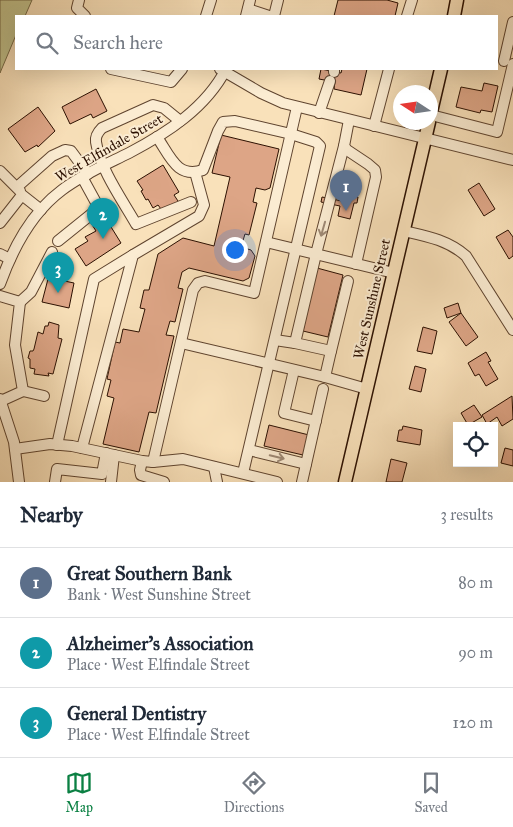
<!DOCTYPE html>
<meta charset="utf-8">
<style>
body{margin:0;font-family:"IM FELL Great Primer",serif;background:#f2f2f3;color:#1f2937}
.controls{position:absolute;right:15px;bottom:15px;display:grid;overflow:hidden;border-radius:0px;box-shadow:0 5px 20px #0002}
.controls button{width:45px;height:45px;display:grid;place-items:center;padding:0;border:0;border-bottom:1px solid #e0e1e3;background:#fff;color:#1f2937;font:25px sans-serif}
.compass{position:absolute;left:393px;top:85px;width:45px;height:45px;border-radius:50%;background:#fff;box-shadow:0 5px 20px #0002;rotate:282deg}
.you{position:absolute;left:234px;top:249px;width:18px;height:18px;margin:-12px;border:4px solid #fff;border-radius:50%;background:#1a73e8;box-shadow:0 0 0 8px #1a73e833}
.badge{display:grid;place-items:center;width:32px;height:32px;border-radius:50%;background:#0b8043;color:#fff;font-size:16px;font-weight:700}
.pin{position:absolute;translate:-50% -41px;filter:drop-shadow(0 1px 2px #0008)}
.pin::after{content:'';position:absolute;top:26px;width:18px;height:15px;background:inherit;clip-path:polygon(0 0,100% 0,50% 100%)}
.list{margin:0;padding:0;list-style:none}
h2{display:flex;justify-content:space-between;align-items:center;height:65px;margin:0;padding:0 20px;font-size:21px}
h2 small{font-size:16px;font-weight:400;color:#747a83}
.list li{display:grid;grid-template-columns:32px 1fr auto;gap:15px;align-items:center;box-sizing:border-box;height:70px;padding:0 20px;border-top:1px solid #e0e1e3}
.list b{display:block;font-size:19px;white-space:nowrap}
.list p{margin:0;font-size:16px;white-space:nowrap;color:#747a83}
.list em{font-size:16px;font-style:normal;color:#747a83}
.icon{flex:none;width:28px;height:28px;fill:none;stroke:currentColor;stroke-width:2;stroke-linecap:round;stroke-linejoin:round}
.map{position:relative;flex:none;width:513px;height:482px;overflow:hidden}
.search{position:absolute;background:#fff;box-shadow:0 5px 20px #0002;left:15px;right:15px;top:15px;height:55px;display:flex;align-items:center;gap:12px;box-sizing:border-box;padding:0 18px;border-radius:0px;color:#747a83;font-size:19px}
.sheet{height:275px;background:#fff}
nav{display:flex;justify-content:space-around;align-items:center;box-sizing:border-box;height:70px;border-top:1px solid #e0e1e3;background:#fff;font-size:14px;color:#747a83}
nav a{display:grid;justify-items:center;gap:2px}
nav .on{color:#0b8043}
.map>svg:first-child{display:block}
.green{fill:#c1c28d;stroke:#766947}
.building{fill:#dda586;stroke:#2c1001}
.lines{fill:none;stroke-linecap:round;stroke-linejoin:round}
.minor-casing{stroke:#5f442f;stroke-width:12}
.major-casing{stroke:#2c1001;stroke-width:15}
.minor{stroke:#fbecd2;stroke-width:10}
.major{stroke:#f9e1ba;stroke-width:12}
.oneway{stroke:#9e8974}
.labels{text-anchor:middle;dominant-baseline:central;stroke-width:4;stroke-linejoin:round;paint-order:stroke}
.street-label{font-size:14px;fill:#2c1001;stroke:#fbecd2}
</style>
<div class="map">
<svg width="513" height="482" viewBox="0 0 513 482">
<rect width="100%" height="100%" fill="#f9e1ba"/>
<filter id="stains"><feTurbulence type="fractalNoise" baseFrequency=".004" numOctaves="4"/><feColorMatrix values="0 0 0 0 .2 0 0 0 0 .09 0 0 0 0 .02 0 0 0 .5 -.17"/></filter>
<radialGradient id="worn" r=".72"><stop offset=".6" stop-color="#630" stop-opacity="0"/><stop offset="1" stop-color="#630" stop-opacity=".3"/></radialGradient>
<polygon class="green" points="0,0 32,0 25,16 16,16 16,35 0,73"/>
<g class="building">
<polygon points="338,0 387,0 398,3 395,16 334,16"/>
<polygon points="321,69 341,73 342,69 367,69 361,95 334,89 335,82 319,79"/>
<polygon points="484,83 498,86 492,112 481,110 480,113 456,107 461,87 482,91"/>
<polygon points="96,89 107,111 93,118 91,114 70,124 62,107"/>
<polygon points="38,107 55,131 38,147 37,145 25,152 8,129"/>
<polygon points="221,135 279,149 270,188 265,190 256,188 253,202 257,203 249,235 245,234 241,247 251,250 255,256 249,278 243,281 189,268 182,272 178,288 183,289 175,322 170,321 166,335 174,336 156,413 149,412 139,452 103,444 114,398 107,396 111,380 107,379 115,342 120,343 123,329 139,332 145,309 140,308 144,290 149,290 158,254 183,238 214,246 230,177 212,173"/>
<polygon points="163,165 179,192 174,195 180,204 164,213 158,205 153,208 148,199 146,200 141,191 143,190 137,181"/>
<polygon points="479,183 495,209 484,216 468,190"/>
<polygon points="344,195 358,197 357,203 354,203 350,219 338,216 340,206 321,202 322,197 342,201"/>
<polygon points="103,214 121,243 86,266 75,249 88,241 85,237 96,231 91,223"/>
<polygon points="508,230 513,237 513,256 509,259 496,237"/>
<polygon points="317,268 343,275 328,337 303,331"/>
<polygon points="48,279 55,281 55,279 74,283 69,308 42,302"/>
<polygon points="458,303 461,313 447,318 444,308"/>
<polygon points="461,313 478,337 466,346 449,322"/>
<polygon points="49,322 59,325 58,338 62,339 53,374 48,373 49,376 34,374 35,369 30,368 30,359 28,358 30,351 33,351 34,349 38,332 43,334 45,326 48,326"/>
<polygon points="423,327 437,331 432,354 417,351"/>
<polygon points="486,352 491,361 488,362 498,379 486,386 479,374 475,376 468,363"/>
<polygon points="415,366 426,369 421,392 409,389"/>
<polygon points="512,396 513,419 502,426 497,417 487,424 482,415"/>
<polygon points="474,405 482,417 468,425 461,413"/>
<polygon points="269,425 309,435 303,455 264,446"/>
<polygon points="403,426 422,430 420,445 397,441 399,430 402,430"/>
<polygon points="505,448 513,450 513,466 501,463"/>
<polygon points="391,459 407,463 402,482 386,482"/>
</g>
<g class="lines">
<g class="minor-casing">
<g id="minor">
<polyline points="79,0 77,8 85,16"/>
<polyline points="248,9 269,16"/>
<polyline points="206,16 211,0"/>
<polyline points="246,16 250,0"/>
<polyline points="274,16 278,0"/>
<polyline points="407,16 412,0"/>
<polyline points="504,61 513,22"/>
<polyline points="111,69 171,82 182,69"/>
<polyline points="220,69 261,93 283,103 513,160"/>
<polyline points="334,72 334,69"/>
<polyline points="319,113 330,81"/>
<polyline points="431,115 497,132 513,64"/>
<polyline points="349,120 344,146 347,150 368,164 375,170 376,177 356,264"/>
<path d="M180,121L164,108L153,105L102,128C98,132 95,136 96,142C100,169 123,201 136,224L191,202"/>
<polyline points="374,126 389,69"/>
<path d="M157,137C170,156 177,179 203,170L218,131L223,122L235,121L291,134L316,142L320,146L243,473"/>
<polyline points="0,171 20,191"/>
<polyline points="17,187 52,156 65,150 71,151 88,174"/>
<polyline points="0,223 22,195 41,210"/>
<path d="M404,231C426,236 448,240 466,256L513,330"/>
<polyline points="58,241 99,208 82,177"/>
<polyline points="266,242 394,273"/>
<polyline points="0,254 10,259"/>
<path d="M0,284C13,248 31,213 62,190C83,174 107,164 129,153C167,133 206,108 226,69"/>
<polyline points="0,296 20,302 15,345 23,391 1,401"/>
<polyline points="20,302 31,292 52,252"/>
<polyline points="275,340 295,343"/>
<polyline points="181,343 325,377 367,389"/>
<polyline points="331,351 348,281"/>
<polyline points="294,370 284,413 316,421"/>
<polyline points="325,377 331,351 295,343 316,254 344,146"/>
<polyline points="23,391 44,396"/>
<polyline points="0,399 14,442 19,482"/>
<polyline points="57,445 94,279 133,255"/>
<polyline points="82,448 133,255 199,216 204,205 195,172"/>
<polyline points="15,449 50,444 72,446 142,461 153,462 183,459 277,482"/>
<polyline points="249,450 306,464"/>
<polyline points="142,461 140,470 141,475 164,482"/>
<polyline points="153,462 193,290 198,283 205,281 254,293 297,107"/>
<polyline points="214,467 217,482"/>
<polyline points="55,482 57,469 102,474 106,453"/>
<polyline points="111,482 114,455"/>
<polyline points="302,482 323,389"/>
</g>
</g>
<g class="major-casing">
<g id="major">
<polyline points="454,16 457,0"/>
<polyline points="430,116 441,69"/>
<polyline points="345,482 429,122"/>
</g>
</g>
<use href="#minor" class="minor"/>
<use href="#major" class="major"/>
</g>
<defs><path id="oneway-shaft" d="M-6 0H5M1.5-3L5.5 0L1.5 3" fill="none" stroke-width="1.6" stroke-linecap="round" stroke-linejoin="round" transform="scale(1.25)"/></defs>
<g class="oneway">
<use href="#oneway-shaft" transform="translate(323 229) rotate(106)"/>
<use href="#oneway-shaft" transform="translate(277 457) rotate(14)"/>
</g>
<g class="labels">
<g class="street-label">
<text transform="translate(109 148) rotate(-30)">West Elfindale Street</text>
<text transform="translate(372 299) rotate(-77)">West Sunshine Street</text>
</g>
</g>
<rect width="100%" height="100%" filter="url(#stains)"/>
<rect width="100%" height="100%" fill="url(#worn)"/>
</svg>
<div class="controls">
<button><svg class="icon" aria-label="locate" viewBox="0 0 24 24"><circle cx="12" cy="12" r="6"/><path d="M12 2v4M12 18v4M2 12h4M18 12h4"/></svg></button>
</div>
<svg class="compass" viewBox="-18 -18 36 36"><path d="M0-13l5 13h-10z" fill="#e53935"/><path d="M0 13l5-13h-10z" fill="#747a83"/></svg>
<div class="you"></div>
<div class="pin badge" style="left:346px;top:211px;background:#5c6f8a">1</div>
<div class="pin badge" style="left:103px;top:239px;background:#0f9aa8">2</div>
<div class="pin badge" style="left:58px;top:293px;background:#0f9aa8">3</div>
<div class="search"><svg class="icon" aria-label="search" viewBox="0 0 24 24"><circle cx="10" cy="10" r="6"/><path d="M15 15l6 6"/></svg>Search here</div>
</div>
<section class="sheet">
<h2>Nearby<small>3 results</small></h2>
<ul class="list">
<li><span class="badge" style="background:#5c6f8a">1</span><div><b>Great Southern Bank</b><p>Bank · West Sunshine Street</p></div><em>80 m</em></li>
<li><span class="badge" style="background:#0f9aa8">2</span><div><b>Alzheimer's Association</b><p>Place · West Elfindale Street</p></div><em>90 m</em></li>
<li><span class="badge" style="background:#0f9aa8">3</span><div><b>General Dentistry</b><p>Place · West Elfindale Street</p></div><em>120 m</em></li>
</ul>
</section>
<nav>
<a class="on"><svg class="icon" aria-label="map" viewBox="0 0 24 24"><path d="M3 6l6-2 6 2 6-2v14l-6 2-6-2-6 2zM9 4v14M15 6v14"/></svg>Map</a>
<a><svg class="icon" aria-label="directions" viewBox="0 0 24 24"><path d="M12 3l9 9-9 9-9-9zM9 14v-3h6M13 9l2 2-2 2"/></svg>Directions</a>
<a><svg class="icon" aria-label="saved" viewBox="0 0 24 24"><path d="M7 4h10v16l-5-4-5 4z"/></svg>Saved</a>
</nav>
